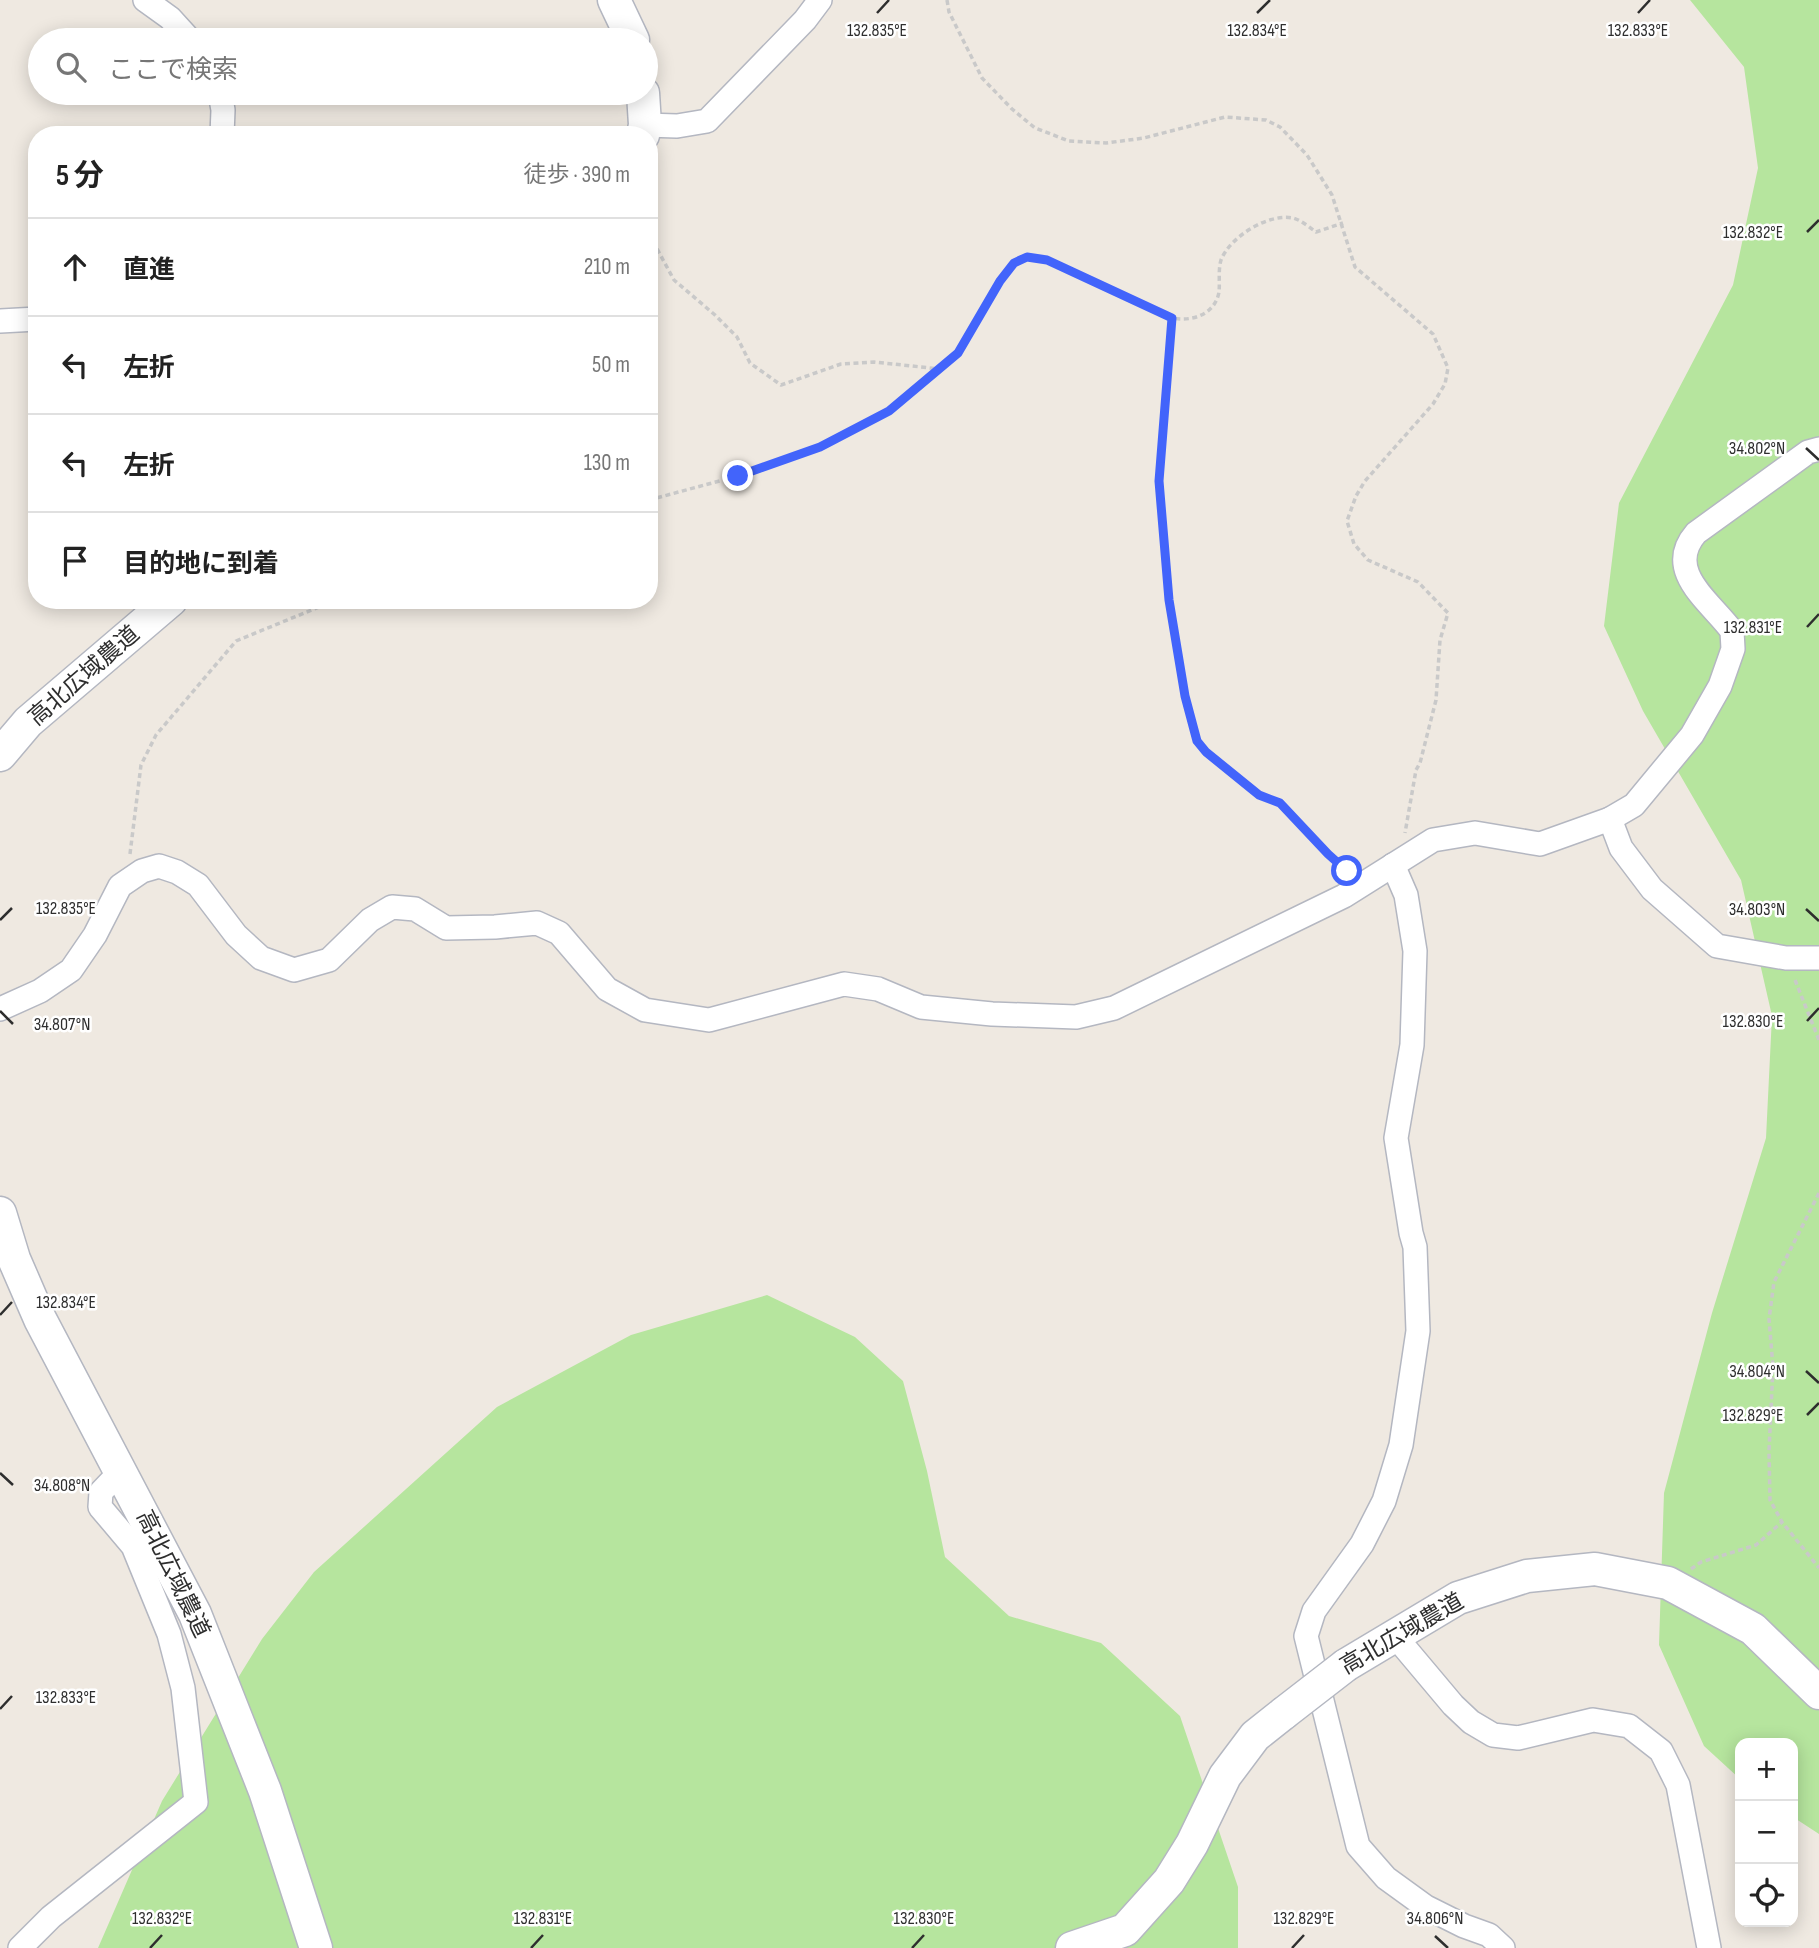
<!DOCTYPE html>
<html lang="ja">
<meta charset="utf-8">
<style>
body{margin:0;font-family:"Sofia Sans Condensed","Noto Sans JP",sans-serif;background:#f6f6f6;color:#222}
.controls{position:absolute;right:21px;bottom:21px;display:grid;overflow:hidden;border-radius:14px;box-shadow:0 4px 18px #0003}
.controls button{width:63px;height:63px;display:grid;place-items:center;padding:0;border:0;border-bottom:2px solid #e0e0e0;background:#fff;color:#222;font:35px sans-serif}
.stop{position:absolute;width:21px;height:21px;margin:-16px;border:5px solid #4264fb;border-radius:50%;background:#fff}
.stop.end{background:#4264fb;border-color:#fff;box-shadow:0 2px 7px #0008}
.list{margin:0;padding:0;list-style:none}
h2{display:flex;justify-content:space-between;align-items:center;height:91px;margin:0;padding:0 28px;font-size:30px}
h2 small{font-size:23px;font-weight:400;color:#767676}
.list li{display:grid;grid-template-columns:46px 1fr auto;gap:21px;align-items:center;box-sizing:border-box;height:98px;padding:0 28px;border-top:2px solid #e0e0e0}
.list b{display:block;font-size:26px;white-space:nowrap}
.list em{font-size:23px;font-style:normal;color:#767676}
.icon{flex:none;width:38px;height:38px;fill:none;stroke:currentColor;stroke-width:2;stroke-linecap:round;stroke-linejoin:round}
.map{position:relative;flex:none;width:1819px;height:1948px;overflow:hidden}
.search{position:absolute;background:#fff;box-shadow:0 4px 18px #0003;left:28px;top:28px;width:630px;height:77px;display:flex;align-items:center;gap:18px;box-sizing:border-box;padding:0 24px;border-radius:38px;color:#767676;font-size:26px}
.panel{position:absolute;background:#fff;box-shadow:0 4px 18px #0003;left:28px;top:126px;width:630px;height:483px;border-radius:28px}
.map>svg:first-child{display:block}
.green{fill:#b6e59e}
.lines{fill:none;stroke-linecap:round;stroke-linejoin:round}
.street-casing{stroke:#b4b7c1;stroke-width:26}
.secondary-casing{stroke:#b4b7c1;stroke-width:35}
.path{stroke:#c9c9c9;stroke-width:3.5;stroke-dasharray:5 3.5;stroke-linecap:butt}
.street{stroke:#fff;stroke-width:23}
.secondary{stroke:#fff;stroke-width:32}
.secondary-bridge-casing{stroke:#b4b7c1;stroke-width:35;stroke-linecap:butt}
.secondary-bridge{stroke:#fff;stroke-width:32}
.route{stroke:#4264fb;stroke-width:9}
.ticks{fill:none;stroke:#2e2e2e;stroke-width:2.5}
.labels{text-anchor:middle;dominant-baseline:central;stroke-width:5;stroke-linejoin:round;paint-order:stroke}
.street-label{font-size:23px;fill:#2e2e2e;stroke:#fff}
.ticks-label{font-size:18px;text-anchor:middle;fill:#2e2e2e;stroke:#fff;stroke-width:5;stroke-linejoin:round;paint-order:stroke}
</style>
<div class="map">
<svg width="1819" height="1948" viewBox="0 0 1819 1948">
<rect width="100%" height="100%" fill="#efe9e1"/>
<g class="green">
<polygon points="1690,0 1819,0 1819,1834 1793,1817 1793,1743 1740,1743 1740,1779 1704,1746 1659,1645 1664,1493 1712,1313 1766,1138 1772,1016 1741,880 1643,711 1604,626 1619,503 1733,285 1758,168 1744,67"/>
<polygon points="767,1295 855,1337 903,1381 927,1471 945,1557 1009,1616 1101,1643 1180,1716 1238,1887 1238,1948 98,1948 162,1801 262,1639 314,1572 497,1407 631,1335"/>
</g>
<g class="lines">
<g class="street-casing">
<g id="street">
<polyline points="145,0 170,18 190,40"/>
<polyline points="220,93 223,110 222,135"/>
<polyline points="645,125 677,126 707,121 805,20 820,0"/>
<polyline points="0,321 37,319"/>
<polyline points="1610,819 1621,848 1652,889 1717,946 1786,958 1819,958"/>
<polyline points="1393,865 1406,895 1415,951 1412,1045 1396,1138 1411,1233 1415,1247 1418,1331 1401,1445 1384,1501 1362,1544 1314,1611 1306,1636 1358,1846 1386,1878 1426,1907 1464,1926 1489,1935 1503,1948"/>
<path d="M0,1009L40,991L71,970L95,935L120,886L142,871L159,866L177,872L198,885L236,935L261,958L294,970L329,960L370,920L392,907L415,909L446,928L495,927L537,923L559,933L607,989L645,1010L709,1020L844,984L878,989L921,1007L992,1014L1076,1017L1114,1008L1344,896L1433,840L1475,833L1540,844L1610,819L1634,805L1692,735L1720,686L1733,649L1732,631C1711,602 1663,571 1696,533L1808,452L1819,449"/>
<polyline points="1395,1636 1453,1705 1471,1722 1493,1735 1518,1738 1593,1720 1629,1726 1661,1751 1678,1785 1709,1948"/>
<polyline points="20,1948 51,1917 196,1802 183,1688 169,1634 133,1546 100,1507 101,1492 121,1471"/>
</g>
</g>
<g class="secondary-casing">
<g id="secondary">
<polyline points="614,0 633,40"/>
<polyline points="643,135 645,125 643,93"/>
<polyline points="0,755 28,722 171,600"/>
<polyline points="0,1213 14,1259 40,1319 195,1614 265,1791 316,1948"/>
<polyline points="1346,1665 1458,1598 1527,1576 1595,1569 1668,1583 1753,1629 1819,1693"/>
<polyline points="1072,1948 1125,1930 1169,1881 1192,1844 1225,1776 1255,1736 1284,1713"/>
</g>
</g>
<g class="path">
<polyline points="947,0 949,12 982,78 1012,109 1035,128 1069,141 1106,143 1144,138 1225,117 1266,120 1280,127 1307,155 1332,195 1355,267 1433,334 1448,368 1445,384 1433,404 1365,481 1356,496 1347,521 1354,544 1368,560 1418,582 1448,613 1440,640 1436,700 1420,763 1416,770 1405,833"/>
<polyline points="649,234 674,280 715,315 737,337 750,363 781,385 841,364 874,362 940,369"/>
<polyline points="1172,318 1159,481 1169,600 1185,696 1197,741 1206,752 1259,795 1280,803 1328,854 1347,872"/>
<path d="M649,500L738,476L820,447L889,411L958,353L1000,281L1014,263L1027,257L1047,260L1172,318C1191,322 1215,315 1219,292C1220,282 1218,270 1221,260C1230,237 1268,213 1293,218C1301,220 1309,227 1316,232L1343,223"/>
<polyline points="130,854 141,765 156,735 236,641 336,600"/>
<polyline points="1795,980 1819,1040"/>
<polyline points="1819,1193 1774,1282 1769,1319 1773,1367 1769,1451 1770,1500 1782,1522 1819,1568"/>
<polyline points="1691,1569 1701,1562 1756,1545 1782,1522"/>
</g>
<use href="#street" class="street"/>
<use href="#secondary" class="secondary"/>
<g class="secondary-bridge-casing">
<polyline id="secondary-bridge" points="1284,1713 1346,1665"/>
</g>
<use href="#secondary-bridge" class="secondary-bridge"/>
</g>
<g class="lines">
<polyline class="route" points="738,476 820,447 889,411 958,353 1000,281 1014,263 1027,257 1047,260 1172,318 1159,481 1169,600 1185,696 1197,741 1206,752 1259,795 1280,803 1328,854 1347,871"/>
</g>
<path class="ticks" d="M877,13L889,0M1257,13L1270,0M1638,13L1650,0M1807,232L1819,220M1806,448L1819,460M1807,627L1819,614M1806,909L1819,921M0,920L12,908M0,1011L13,1024M1807,1021L1819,1008M0,1315L12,1302M1806,1371L1819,1383M1807,1415L1819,1403M0,1473L13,1485M0,1709L12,1696M1435,1936L1448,1948M150,1948L162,1935M531,1948L543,1935M912,1948L924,1935M1292,1948L1304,1935"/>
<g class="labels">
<g class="street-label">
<text transform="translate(84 676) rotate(-41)">高北広域農道</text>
<text transform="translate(173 1574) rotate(64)">高北広域農道</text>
<text transform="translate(1402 1634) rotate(-30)">高北広域農道</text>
</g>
</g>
<g class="ticks-label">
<text x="877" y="36">132.835°E</text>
<text x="1257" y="36">132.834°E</text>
<text x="1638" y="36">132.833°E</text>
<text x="1753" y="238">132.832°E</text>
<text x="1757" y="454">34.802°N</text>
<text x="1753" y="633">132.831°E</text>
<text x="66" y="914">132.835°E</text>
<text x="1757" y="915">34.803°N</text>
<text x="1753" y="1027">132.830°E</text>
<text x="62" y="1030">34.807°N</text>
<text x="66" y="1308">132.834°E</text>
<text x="1757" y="1377">34.804°N</text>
<text x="1753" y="1421">132.829°E</text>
<text x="62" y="1491">34.808°N</text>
<text x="66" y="1703">132.833°E</text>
<text x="162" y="1924">132.832°E</text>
<text x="543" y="1924">132.831°E</text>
<text x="924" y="1924">132.830°E</text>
<text x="1304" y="1924">132.829°E</text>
<text x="1435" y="1924">34.806°N</text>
</g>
</svg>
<div class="controls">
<button>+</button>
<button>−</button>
<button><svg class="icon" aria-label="locate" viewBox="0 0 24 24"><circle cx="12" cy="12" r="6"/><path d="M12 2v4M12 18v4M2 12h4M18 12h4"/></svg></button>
</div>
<div class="stop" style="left:1347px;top:871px"></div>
<div class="stop end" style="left:738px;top:476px"></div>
<div class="search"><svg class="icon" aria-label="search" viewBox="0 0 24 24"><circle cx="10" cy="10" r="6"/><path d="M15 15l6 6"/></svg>ここで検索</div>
<section class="panel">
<h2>5 分<small>徒歩 · 390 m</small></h2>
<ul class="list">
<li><svg class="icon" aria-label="ahead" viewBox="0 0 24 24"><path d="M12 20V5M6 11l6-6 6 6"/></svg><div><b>直進</b></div><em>210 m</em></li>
<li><svg class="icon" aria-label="left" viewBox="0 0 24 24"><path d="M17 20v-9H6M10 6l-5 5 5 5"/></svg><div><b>左折</b></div><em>50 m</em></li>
<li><svg class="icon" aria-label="left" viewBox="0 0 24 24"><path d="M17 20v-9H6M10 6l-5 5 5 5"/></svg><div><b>左折</b></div><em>130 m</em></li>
<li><svg class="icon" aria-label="arrive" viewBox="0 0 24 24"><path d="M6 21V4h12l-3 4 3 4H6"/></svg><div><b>目的地に到着</b></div></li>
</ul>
</section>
</div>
